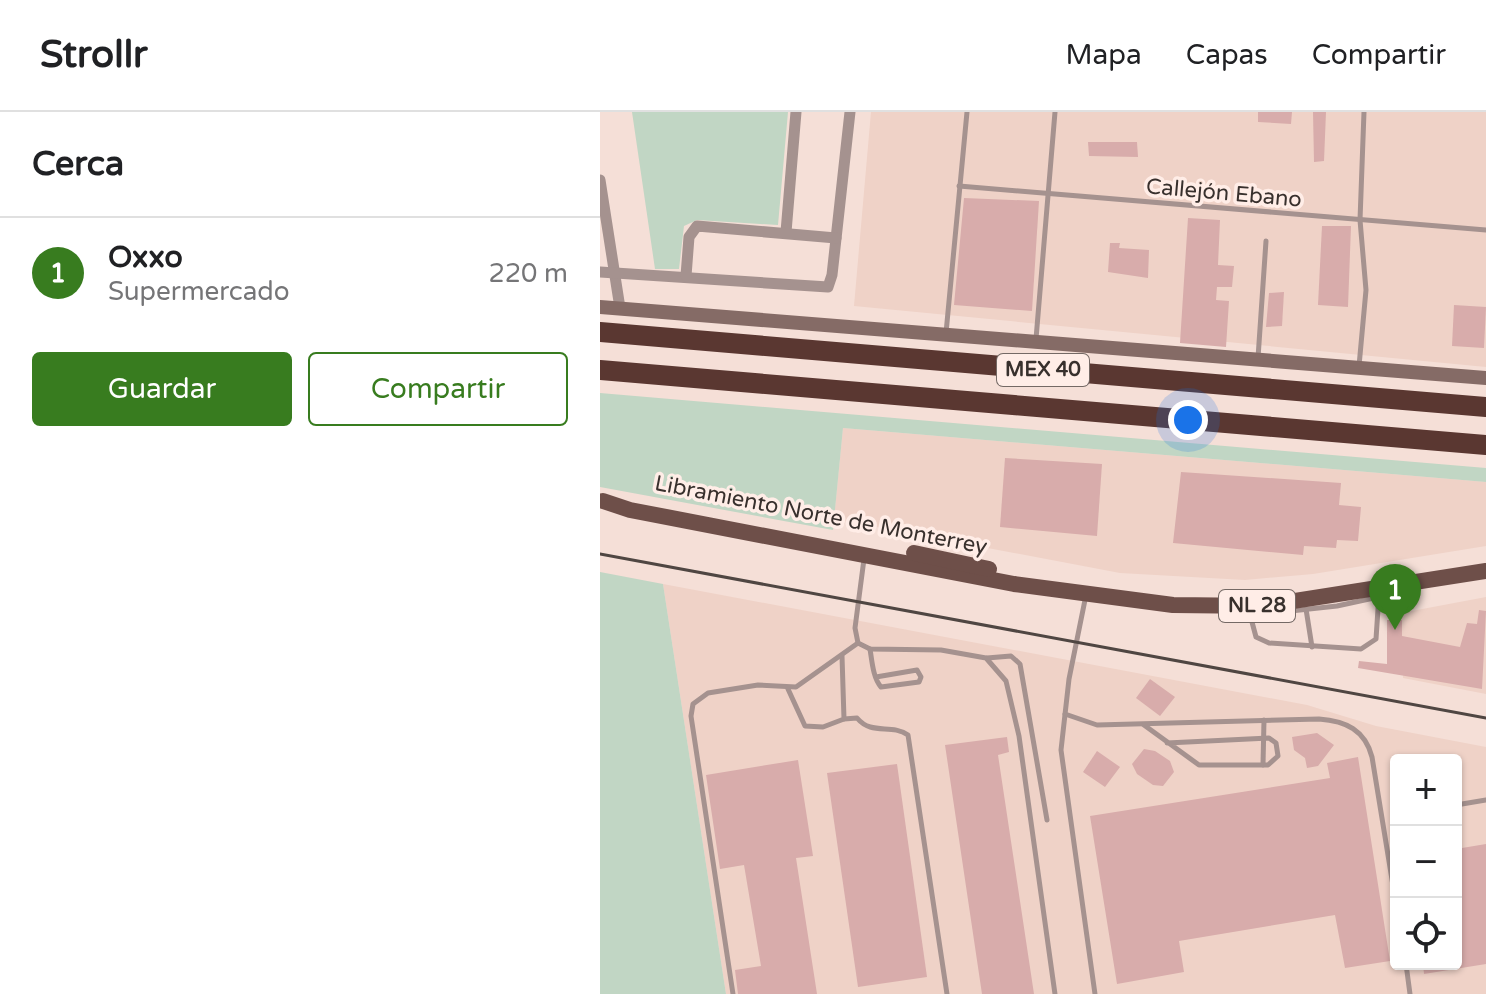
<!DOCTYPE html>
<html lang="es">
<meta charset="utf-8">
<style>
body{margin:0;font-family:"Varela Round",sans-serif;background:#f6f6f6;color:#202124}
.controls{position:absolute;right:24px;bottom:24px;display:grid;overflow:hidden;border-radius:8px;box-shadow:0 2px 6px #0004}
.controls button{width:72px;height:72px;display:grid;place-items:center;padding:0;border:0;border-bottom:2px solid #e0e0e0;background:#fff;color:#202124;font:40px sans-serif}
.you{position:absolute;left:588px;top:308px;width:28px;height:28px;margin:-20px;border:6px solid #fff;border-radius:50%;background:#1a73e8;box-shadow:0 0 0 12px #1a73e833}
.badge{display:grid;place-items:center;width:52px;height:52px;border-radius:50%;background:#387c1f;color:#fff;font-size:26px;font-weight:700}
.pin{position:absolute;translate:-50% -66px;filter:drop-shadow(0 2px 4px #0008)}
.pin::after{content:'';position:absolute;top:42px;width:28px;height:24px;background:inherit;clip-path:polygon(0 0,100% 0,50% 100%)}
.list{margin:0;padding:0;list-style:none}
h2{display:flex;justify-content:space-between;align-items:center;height:104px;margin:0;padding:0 32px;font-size:34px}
h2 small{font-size:26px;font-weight:400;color:#757577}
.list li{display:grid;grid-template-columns:52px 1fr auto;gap:24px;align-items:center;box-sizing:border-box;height:112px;padding:0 32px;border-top:2px solid #e0e0e0}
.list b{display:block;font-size:30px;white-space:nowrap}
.list p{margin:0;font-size:26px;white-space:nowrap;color:#757577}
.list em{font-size:26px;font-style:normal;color:#757577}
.actions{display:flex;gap:16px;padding:24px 32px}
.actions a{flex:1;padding:18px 0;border:2px solid #387c1f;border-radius:8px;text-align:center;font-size:28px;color:#387c1f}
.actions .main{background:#387c1f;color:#fff}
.icon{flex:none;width:44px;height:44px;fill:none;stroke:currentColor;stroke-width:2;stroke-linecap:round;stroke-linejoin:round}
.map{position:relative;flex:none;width:886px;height:882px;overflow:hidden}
header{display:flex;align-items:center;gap:48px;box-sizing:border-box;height:112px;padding:0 40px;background:#fff;border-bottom:2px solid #e0e0e0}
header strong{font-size:38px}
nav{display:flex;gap:44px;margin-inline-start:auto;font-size:28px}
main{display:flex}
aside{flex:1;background:#fff}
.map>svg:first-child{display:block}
.built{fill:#efd2c7;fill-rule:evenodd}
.green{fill:#c1d6c4}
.building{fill:#d8acab}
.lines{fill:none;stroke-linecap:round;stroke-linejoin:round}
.lane{stroke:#a5928f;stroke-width:5}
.street{stroke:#a5928f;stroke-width:11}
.secondary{stroke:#856b66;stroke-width:14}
.primary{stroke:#6e4f49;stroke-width:16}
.highway{stroke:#5a3731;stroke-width:20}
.rail{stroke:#4f4642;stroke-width:3}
.labels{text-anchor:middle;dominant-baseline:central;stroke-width:7;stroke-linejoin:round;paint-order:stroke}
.shield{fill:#ffede7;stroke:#746965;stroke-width:2}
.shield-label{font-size:20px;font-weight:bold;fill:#38302d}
.street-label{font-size:22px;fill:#38302d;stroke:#ffede7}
</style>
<header>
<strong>Strollr</strong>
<nav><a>Mapa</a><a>Capas</a><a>Compartir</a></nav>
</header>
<main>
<aside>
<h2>Cerca<small></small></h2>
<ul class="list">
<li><span class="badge">1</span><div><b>Oxxo</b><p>Supermercado</p></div><em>220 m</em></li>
</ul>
<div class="actions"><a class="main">Guardar</a><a>Compartir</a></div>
</aside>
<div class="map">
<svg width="886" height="882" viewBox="0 0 886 882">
<rect width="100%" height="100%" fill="#f5dfd7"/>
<g class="built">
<polygon points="271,0 886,0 886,255 254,194"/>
<polygon points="243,316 886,370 886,434 713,462 645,468 520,461 234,407"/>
<path d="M63,472L707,593L776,614L886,635V882H126ZM796,648H856V852H796Z"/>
<polygon points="886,485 886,582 803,566 801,501"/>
</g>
<g class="green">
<polygon points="32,0 188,0 178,113 97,108 84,114 79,157 55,157"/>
<polygon points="0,281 886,356 886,370 243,316 233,418 0,375"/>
<polygon points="0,460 63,472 126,882 0,882"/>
</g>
<g class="building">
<polygon points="658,0 692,0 691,12 658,10"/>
<polygon points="713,0 726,0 724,49 714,50"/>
<polygon points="488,30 537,30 538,45 489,44"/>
<polygon points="364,86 439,89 432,199 354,193"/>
<polygon points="588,106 620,108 618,153 634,154 632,175 617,175 616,188 629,189 626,235 580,231"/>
<polygon points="722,114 751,114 748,195 718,193"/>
<polygon points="510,131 520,131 519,136 549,138 548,166 508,160"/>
<polygon points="684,180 682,214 666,215 669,181"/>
<polygon points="854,193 886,195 884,236 852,234"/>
<polygon points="405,346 502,352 497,424 400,415"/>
<polygon points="581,360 741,371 739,393 761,395 758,429 737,428 736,436 704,434 703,443 573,431"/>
<polygon points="879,498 886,499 882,577 758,556 759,549 787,552 787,508 802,508 802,524 860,535 867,511 877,512"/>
<polygon points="550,567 575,585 560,604 536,586"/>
<polygon points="717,621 734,633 718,654 707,656 705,646 694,638 692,625"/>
<polygon points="407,625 409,640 398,643 434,882 382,882 345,633"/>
<polygon points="544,637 555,639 570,649 574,660 563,674 553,673 537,662 532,652"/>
<polygon points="497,639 520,655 505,675 483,660"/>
<polygon points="758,645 790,849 745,856 735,803 579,829 584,860 517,872 490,704 730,666 727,651"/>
<polygon points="198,648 213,744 196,746 217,882 138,882 135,858 161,854 144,753 120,757 106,663"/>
<polygon points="297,652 327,865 258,875 227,661"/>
<polygon points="886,732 886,852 824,862 823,852 856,852 856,737"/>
</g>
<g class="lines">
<g class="lane">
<polyline points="359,74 886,118"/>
<polyline points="346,221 367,0"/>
<polyline points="436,227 455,0"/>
<polyline points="658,246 666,129"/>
<polyline points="759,254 766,178 760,108 764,0"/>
<polyline points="264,447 255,516 258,531 270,537 341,538 386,546 406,569 419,624 455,882"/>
<polyline points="486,483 469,567 461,638 495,882"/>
<polyline points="648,495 656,525 669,531 761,537 776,527 779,482"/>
<polyline points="706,497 712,535"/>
<polyline points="662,502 737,494 806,479"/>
<path d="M270,537C272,549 273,566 281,575L319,570L321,565L317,558L276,565"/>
<polyline points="387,546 411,544 420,552 447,708"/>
<polyline points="188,577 205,614 223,615 244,607 242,544"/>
<path d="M465,602L497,613L719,607C746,609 765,618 772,645L796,792"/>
<path d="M244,607L257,606C272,624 291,611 308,623L347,882"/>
<polyline points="544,613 599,653 668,653 678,644 676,631 669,626 567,631"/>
<polyline points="663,653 664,608"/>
<polyline points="856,693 886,688"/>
<polyline points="806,852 810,882"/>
<polyline points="133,882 91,604 93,592 108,581 158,573 196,575 258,531"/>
</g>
<g class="street">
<polyline points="0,68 20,196"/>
<polyline points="186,120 196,0"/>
<polyline points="0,160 228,175 232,163 250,0"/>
<polyline points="86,164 89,125 97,114 236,126"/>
</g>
<polyline class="secondary" points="0,195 886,266"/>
<g class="primary">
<polyline points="3,389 30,398 414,472 573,493 662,494 886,459"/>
<polyline points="314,441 389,457"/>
</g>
<g class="highway">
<polyline points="0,220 886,295"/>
<polyline points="0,258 886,333"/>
</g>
<polyline class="rail" points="0,442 886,606"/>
</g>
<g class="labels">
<g class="shield">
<rect x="397" y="242" width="92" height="32" rx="6"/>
<rect x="619" y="478" width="76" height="32" rx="6"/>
</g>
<g class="shield-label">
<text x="443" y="258">MEX 40</text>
<text x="657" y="494">NL 28</text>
</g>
<g class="street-label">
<text transform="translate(624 81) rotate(5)">Callejón Ebano</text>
<text transform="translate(221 403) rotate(11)">Libramiento Norte de Monterrey</text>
</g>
</g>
</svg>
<div class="controls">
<button>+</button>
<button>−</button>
<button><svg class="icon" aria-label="locate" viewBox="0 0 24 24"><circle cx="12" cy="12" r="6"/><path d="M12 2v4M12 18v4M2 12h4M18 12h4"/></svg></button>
</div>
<div class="you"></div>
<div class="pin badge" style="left:795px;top:518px">1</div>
</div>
</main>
